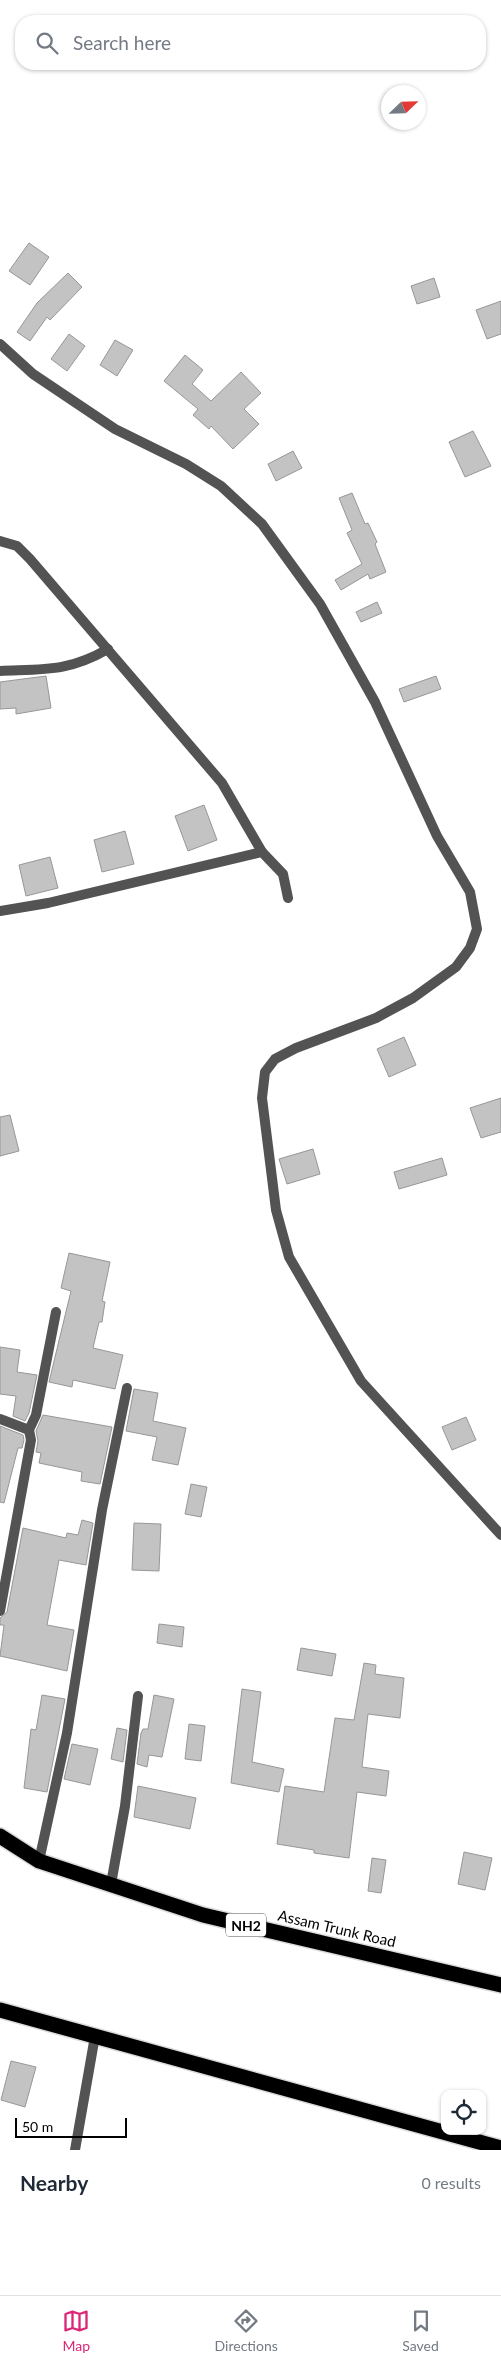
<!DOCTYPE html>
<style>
body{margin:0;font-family:Lato,sans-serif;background:#f2f2f3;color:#1f2937}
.controls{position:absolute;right:15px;bottom:15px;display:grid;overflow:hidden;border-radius:10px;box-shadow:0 1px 4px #0004}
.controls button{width:45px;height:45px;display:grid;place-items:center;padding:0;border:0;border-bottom:1px solid #e0e1e3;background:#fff;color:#1f2937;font:25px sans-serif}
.compass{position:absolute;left:381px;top:85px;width:45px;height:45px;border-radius:50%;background:#fff;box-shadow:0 1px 4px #0004;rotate:67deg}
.scale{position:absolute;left:15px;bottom:12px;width:112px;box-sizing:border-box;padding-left:5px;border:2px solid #000;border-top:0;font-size:14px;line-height:18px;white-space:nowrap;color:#000;-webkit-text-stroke:4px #fff;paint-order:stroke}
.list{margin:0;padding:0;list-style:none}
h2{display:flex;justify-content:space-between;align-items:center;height:65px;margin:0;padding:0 20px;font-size:21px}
h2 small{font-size:16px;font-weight:400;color:#747a83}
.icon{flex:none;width:28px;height:28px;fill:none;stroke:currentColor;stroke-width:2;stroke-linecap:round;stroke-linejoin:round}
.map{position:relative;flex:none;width:501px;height:2150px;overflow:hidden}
.search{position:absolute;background:#fff;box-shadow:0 1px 4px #0004;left:15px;right:15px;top:15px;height:55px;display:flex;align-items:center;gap:12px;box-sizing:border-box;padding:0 18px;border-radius:20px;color:#747a83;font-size:19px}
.sheet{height:145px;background:#fff}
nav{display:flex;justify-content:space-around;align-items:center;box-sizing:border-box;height:70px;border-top:1px solid #e0e1e3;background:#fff;font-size:14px;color:#747a83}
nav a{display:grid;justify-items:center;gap:2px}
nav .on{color:#db2777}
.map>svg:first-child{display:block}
.building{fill:#c3c3c3;stroke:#979797}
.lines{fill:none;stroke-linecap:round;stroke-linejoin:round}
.highway-casing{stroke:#dbdbdb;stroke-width:18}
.street{stroke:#535353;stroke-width:10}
.highway{stroke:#000;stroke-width:15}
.labels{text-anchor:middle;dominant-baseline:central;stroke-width:5;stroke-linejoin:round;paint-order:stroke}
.shield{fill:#fff;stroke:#4c4c4c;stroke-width:1}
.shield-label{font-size:14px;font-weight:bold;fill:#000}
.street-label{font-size:15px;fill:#000;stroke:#fff}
</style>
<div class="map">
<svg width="501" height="2150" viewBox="0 0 501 2150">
<rect width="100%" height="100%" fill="#fff"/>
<g class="building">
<polygon points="29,243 49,257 30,285 9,271"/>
<polygon points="68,273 82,287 50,320 47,317 30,341 17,332 37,303"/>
<polygon points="434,278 440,297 417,304 411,286"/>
<polygon points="501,301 501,334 487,339 476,310"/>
<polygon points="69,334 85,346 67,371 51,359"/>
<polygon points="115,340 133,350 117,376 100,365"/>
<polygon points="185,355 203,370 192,384 211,401 241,372 261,393 244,409 259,424 233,449 211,426 209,429 193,415 198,409 164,381"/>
<polygon points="473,431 491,466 465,477 449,442"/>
<polygon points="293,451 302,468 276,481 268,464"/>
<polygon points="352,493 365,524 368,523 377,542 375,544 386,572 370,579 368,574 341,590 335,580 362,564 347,533 352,530 339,498"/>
<polygon points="377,602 382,613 361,622 356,612"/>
<polygon points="46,676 51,708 16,714 16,708 0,709 0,682"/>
<polygon points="436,676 441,689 404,702 399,689"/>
<polygon points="204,805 217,840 188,851 175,816"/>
<polygon points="125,831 134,864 102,872 94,840"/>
<polygon points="50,857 58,888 26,896 19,865"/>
<polygon points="404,1037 416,1065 389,1077 377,1049"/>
<polygon points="501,1098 501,1132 481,1138 470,1108"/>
<polygon points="10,1115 19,1151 0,1156 0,1117"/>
<polygon points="313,1149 320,1174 287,1184 279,1159"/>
<polygon points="442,1158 447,1175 399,1189 394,1172"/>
<polygon points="69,1253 110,1262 102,1301 105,1302 102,1322 99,1322 93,1348 123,1355 115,1389 73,1380 72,1387 49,1382 71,1291 61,1288"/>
<polygon points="0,1347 20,1350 17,1372 37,1375 29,1413 25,1421 13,1416 16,1396 0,1394"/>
<polygon points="134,1389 158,1393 153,1421 186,1428 178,1465 152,1460 157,1437 126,1431"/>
<polygon points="43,1415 112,1427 100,1484 81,1481 82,1472 39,1463 41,1453 36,1452 38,1441 36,1431"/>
<polygon points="466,1417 476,1440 452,1450 442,1427"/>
<polygon points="0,1426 23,1435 24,1440 22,1448 18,1448 4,1503 0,1502"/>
<polygon points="191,1484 207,1487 201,1517 185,1514"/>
<polygon points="82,1520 93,1523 86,1565 59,1560 47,1625 74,1630 67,1671 0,1656 4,1625 0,1625 0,1618 7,1612 23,1528 66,1538 67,1533 78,1535"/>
<polygon points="134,1523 161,1524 159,1571 132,1570"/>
<polygon points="159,1624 184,1627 182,1647 157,1643"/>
<polygon points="301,1648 336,1654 332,1676 297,1670"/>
<polygon points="364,1663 376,1665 375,1674 404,1678 400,1718 368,1714 362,1767 389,1771 386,1796 357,1792 349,1858 314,1853 314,1850 277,1844 285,1786 324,1792 335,1718 354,1720"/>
<polygon points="242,1689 261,1692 252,1762 284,1769 279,1792 231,1783"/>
<polygon points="42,1695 65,1699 47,1792 24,1788 31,1729 36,1730"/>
<polygon points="154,1695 174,1699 162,1757 149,1755 147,1767 137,1764 141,1733 143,1729 148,1729"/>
<polygon points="189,1724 205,1726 201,1761 185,1759"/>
<polygon points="117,1728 127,1730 123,1762 111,1759"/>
<polygon points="72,1744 98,1749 90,1785 64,1779"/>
<polygon points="138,1786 196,1798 190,1829 134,1817"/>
<polygon points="464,1852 492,1858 485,1890 458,1884"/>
<polygon points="372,1858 386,1860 381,1893 368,1891"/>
<polygon points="11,2061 36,2067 25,2107 1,2100"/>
</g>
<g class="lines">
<g class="highway-casing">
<g id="highway">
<polyline points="0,1836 39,1861 203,1915 501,1985"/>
<polyline points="0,2010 501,2148"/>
</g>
</g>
<g class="street">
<polyline points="0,344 33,374 115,429 186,464 221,486 262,524 320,604 375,702 437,836 470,892 477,929 470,948 456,967 413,998 376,1018 296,1048 275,1059 265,1072 262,1098 276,1210 289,1257 361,1381 501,1535"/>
<polyline points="0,541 17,546 30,559 222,783 262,852"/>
<path d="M0,671C44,669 68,672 108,649"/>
<polyline points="0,911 48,903 262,852 283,874 288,898"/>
<polyline points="0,1419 29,1430"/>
<polyline points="0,1611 31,1440 29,1430 36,1415 56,1312"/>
<polyline points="39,1861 67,1733 102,1510 127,1388"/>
<polyline points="111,1884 125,1806 138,1696"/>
<polyline points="75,2150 95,2036"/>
</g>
<use href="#highway" class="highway"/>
</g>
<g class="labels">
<rect class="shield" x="226" y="1913.5" width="40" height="23" rx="4"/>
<g class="shield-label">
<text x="246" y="1925">NH2</text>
</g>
<g class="street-label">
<text transform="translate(337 1928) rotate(13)">Assam Trunk Road</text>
</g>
</g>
</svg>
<div class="controls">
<button><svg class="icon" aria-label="locate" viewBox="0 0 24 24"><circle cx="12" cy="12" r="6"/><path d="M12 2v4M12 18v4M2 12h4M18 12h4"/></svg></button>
</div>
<svg class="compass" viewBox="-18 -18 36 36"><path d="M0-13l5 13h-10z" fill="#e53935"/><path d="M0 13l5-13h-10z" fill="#747a83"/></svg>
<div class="scale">50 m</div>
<div class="search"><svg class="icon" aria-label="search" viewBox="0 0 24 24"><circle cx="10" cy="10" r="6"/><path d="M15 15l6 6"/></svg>Search here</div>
</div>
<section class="sheet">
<h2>Nearby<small>0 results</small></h2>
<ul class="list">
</ul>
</section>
<nav>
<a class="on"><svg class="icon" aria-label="map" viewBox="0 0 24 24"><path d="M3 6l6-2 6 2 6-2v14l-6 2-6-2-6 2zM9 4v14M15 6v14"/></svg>Map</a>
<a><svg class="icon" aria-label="directions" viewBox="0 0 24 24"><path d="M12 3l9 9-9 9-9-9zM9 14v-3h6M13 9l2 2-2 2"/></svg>Directions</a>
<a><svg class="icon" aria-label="saved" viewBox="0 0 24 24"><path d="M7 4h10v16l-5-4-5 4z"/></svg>Saved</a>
</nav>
